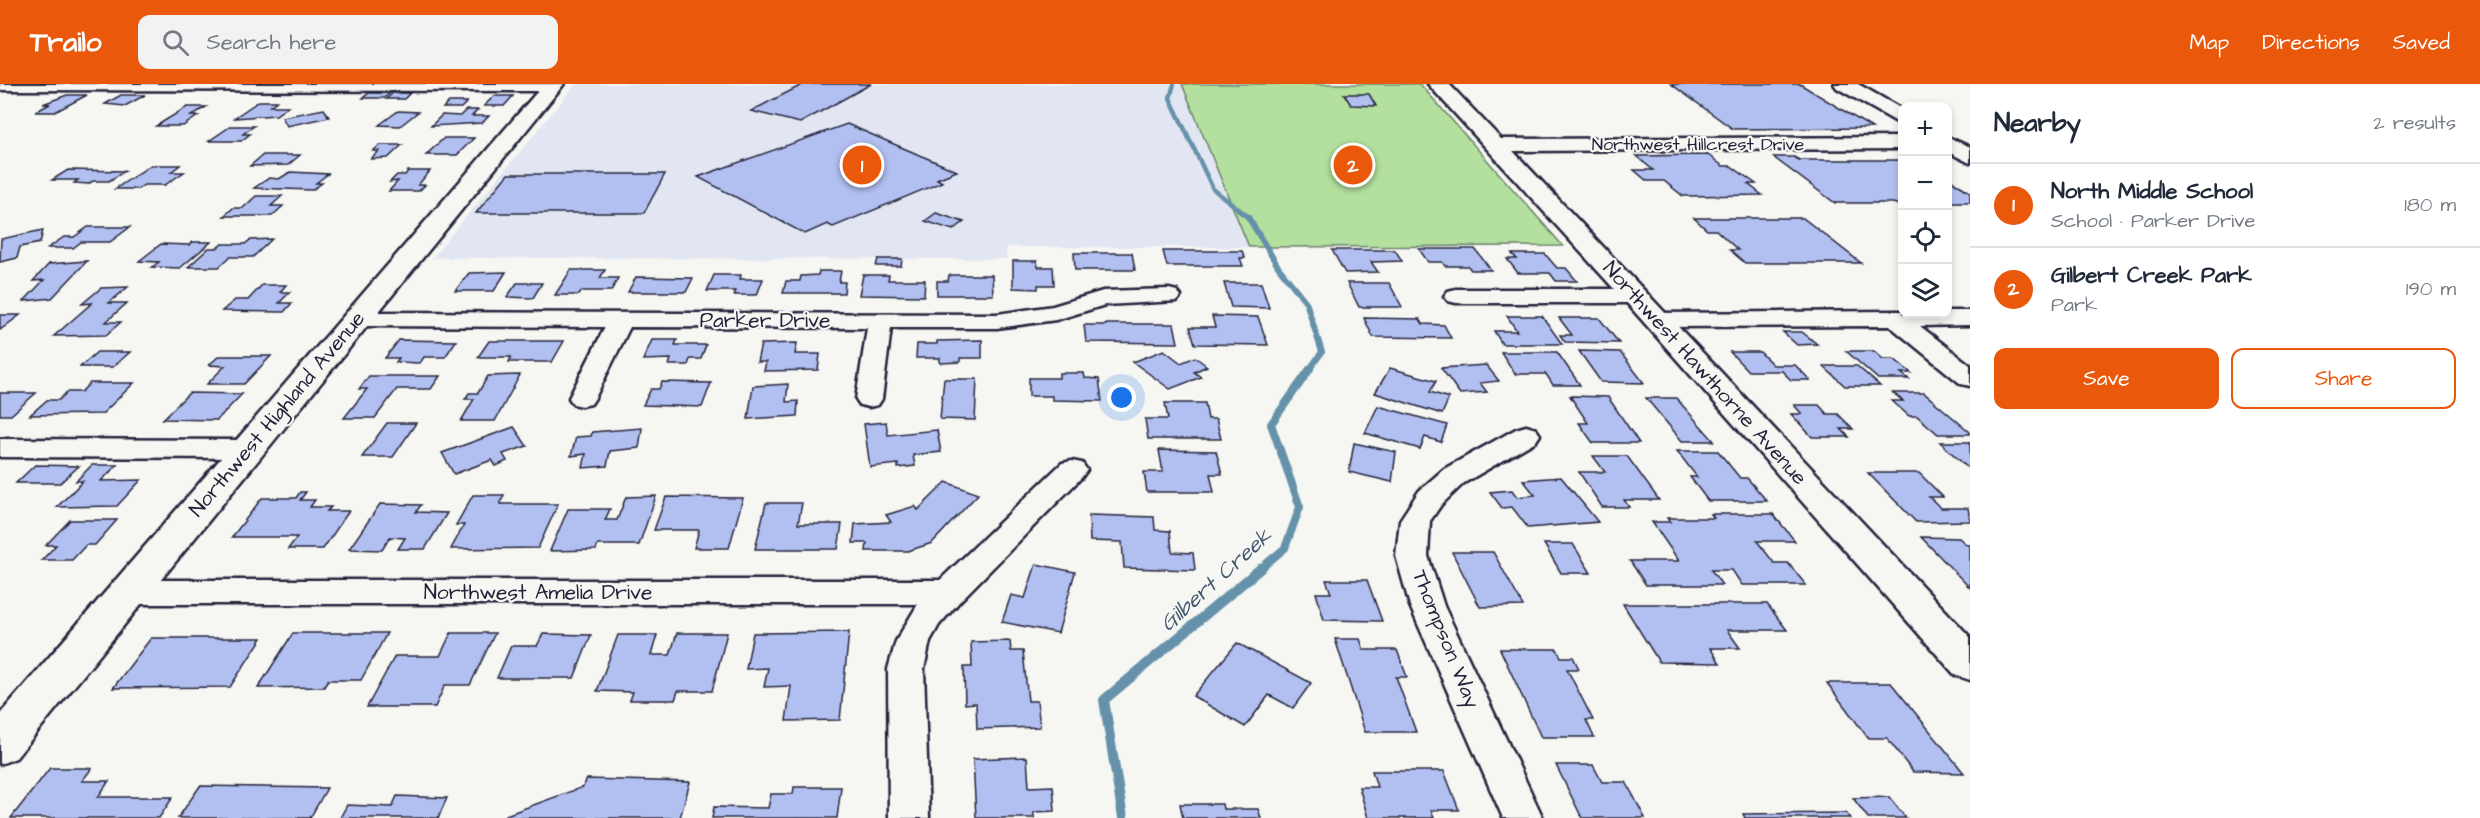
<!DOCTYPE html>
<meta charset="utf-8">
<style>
body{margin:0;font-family:"Architects Daughter",sans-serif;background:#f2f2f3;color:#1f2937}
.controls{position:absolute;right:18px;top:18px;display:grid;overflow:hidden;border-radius:12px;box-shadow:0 3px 9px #0003}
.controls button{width:54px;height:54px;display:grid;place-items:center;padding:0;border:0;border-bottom:2px solid #e0e1e3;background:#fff;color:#1f2937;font:30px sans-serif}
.you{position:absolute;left:1122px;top:314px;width:21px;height:21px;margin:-15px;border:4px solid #fff;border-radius:50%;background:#1a73e8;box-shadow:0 0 0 9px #1a73e833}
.badge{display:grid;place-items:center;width:39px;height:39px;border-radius:50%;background:#ea580c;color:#fff;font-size:20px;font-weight:700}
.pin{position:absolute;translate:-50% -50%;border:3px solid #fff;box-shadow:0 2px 6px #0006}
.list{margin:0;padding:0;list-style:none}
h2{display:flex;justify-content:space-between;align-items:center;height:78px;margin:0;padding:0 24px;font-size:26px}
h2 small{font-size:20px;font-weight:400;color:#747a83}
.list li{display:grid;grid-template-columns:39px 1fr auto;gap:18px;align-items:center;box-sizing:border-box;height:84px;padding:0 24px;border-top:2px solid #e0e1e3}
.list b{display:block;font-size:22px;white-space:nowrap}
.list p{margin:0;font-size:20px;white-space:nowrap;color:#747a83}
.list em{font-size:20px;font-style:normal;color:#747a83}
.actions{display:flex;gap:12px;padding:18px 24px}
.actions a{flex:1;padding:14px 0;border:2px solid #ea580c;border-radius:12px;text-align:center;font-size:21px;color:#ea580c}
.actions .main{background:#ea580c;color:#fff}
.icon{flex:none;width:33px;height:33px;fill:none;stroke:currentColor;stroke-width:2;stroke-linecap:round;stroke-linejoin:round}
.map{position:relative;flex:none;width:1970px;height:734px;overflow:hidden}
header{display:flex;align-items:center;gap:36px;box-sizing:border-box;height:84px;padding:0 30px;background:#ea580c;color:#fff}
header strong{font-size:28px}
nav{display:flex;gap:33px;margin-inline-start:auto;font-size:21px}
.search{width:420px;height:54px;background:#f2f2f3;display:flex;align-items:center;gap:15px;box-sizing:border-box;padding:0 21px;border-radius:12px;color:#747a83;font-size:22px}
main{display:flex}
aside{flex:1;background:#fff}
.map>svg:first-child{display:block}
.built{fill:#e2e6f2}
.green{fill:#b3e09e;stroke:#6a816c;stroke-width:1.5}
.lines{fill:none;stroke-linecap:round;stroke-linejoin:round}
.stream-far3{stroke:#6592aa;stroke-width:4.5}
.stream-far2{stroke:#6592aa;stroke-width:6}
.stream-far1{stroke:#6592aa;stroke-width:8}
.stream{stroke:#6592aa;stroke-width:10}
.building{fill:#b2c0f1;stroke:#22223b;stroke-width:1.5}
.street-casing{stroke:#22223b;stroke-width:5}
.secondary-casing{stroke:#22223b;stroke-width:5}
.street{fill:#f6f6f2;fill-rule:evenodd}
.secondary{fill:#f6f6f2;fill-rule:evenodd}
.labels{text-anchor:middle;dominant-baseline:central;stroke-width:4.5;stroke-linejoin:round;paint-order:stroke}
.far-street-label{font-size:18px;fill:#22223b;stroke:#f6f6f2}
.street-label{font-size:21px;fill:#22223b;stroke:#f6f6f2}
.water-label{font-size:22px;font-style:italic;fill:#445a72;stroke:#f6f6f2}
</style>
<header>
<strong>Trailo</strong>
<div class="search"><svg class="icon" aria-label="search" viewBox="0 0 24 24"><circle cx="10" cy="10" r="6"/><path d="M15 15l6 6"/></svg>Search here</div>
<nav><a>Map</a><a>Directions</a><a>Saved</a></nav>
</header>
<main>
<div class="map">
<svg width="1970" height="734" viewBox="0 0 1970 734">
<rect width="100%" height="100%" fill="#f6f6f2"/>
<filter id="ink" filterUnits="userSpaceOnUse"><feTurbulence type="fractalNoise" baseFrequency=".0167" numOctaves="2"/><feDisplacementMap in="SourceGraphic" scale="12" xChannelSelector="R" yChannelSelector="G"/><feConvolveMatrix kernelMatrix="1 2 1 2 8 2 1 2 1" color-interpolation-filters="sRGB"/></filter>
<g filter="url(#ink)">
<polygon class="built" points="576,0 1182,0 1249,163 1007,163 1006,175 432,174"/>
<polygon class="green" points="1182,0 1420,0 1563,162 1249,163"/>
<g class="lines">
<polyline class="stream-far3" points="1174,0 1170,14 1213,105 1241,127"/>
<polyline class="stream-far2" points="1239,126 1248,133 1279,184 1306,218 1322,268 1309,286"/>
<polyline class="stream-far1" points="1260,485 1285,464 1300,423 1271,340 1310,285"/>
<polyline class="stream" points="1123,734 1104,616 1261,484"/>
</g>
<g class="building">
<polygon points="804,0 871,0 800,39 751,27"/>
<polygon points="1671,0 1800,0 1872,44 1733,45"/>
<polygon points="369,9 390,9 384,14 363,14"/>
<polygon points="393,9 410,9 404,15 386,15"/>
<polygon points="1344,10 1369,10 1376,22 1351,21"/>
<polygon points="67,11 87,11 55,28 35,28 50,20 43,20"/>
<polygon points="121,11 145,11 125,22 105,20"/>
<polygon points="494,12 513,12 504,22 484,22"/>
<polygon points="259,17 277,17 270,22 289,22 276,31 234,34"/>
<polygon points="449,18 467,18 461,24 443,24"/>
<polygon points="187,23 206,23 191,32 198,32 183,42 156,42"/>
<polygon points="324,25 329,33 287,42 282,33"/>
<polygon points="466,26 478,26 472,32 489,32 482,39 431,42 442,31 460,32"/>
<polygon points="398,27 418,28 400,42 379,41"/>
<polygon points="847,40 957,87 937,95 942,98 833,143 827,140 805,150 698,93"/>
<polygon points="231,42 254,42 243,50 250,50 241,57 209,57"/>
<polygon points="444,54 474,54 457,71 426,71"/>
<polygon points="380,61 402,61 388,74 371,75 379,67 373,67"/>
<polygon points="263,71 300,71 288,81 250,82"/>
<polygon points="1708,71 1723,82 1731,82 1756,100 1748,100 1762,111 1683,112 1664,97 1647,97 1634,86 1653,86 1636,72"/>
<polygon points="1773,73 1794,73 1799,76 1902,76 1902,122 1893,119 1835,119"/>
<polygon points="151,81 180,81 171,88 184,88 165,101 144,101 138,105 115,105"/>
<polygon points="68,86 125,87 109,97 93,97 88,100 74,99 78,96 52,96"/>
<polygon points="408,87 430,87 418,101 425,101 419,107 389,107 398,97 390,98 397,91 405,91"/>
<polygon points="290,88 328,90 316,99 322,99 312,106 254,104 269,94 279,95"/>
<polygon points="508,90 665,90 644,129 476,129"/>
<polygon points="1948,94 1970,108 1970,118 1948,118"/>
<polygon points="256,112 282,112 271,122 283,122 272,132 224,132 233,124 243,124"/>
<polygon points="936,129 964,138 953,146 925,137"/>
<polygon points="1694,134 1803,134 1861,179 1745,179 1730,166 1738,166 1716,146 1707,146"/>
<polygon points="88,143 130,143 110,158 81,158 73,164 48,164 64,153 74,153"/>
<polygon points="43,146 40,159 20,163 17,174 0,178 1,155"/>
<polygon points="272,155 253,173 230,173 219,183 188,183 209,164 217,164 222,160 245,160 250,156"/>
<polygon points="193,158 211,158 180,184 152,183 159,178 139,177 161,160 189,161"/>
<polygon points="1419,165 1475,165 1491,186 1471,186 1468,182 1445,182 1442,178 1428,178"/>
<polygon points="1332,166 1395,166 1402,177 1371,178 1378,188 1345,189"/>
<polygon points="1163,167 1242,167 1245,174 1240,174 1243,182 1167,182"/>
<polygon points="1074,169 1132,169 1135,186 1075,186"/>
<polygon points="1512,170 1545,170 1557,184 1566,184 1577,197 1556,197 1550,189 1518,189 1507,175 1517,175"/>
<polygon points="878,175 902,175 901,182 876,182"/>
<polygon points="87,177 52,214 24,217 44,196 33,197 49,180"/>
<polygon points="1013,177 1037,177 1038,183 1053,183 1054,201 1038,201 1038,205 1013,204"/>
<polygon points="571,186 605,186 600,194 618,194 611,207 582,207 579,211 555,211"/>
<polygon points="819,187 841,187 839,198 845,198 844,209 783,209 786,197 800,197 801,192 818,191"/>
<polygon points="506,188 494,207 455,207 469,189"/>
<polygon points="714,191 741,191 740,195 763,195 757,211 734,211 736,207 707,207"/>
<polygon points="863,191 889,191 888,196 925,196 924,212 859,211"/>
<polygon points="949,191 992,191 993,211 937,211 937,197 948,197"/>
<polygon points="636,193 693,194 686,208 628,208"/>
<polygon points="517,199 542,199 533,214 507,213"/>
<polygon points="1224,199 1261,199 1269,224 1231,223"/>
<polygon points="1347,199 1389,199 1402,223 1359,223"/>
<polygon points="262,201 286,201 280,208 290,208 279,219 292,219 284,228 222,227 235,216 248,216"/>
<polygon points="128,203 109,219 127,219 106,238 121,238 106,251 54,252 92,219 82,220 101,204"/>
<polygon points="0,231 20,231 0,246"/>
<polygon points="1212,232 1258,233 1268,261 1195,260 1190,243 1215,243"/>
<polygon points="1507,232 1542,232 1562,260 1502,260 1494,247 1517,247"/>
<polygon points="1364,234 1420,235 1423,240 1444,241 1451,254 1373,253"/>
<polygon points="1559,234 1599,234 1619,259 1565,258 1560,251 1572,251"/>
<polygon points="1106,240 1174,240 1178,259 1086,258 1084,241 1106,241"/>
<polygon points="1783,248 1802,248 1817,260 1797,261"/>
<polygon points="399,256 456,257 445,273 424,273 420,279 396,278 399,274 385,274"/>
<polygon points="652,256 677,256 675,261 706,261 701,275 690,275 688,281 669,281 671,275 643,276"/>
<polygon points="982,256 982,274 960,274 960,278 940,279 940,274 916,274 917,260 937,260 937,257"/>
<polygon points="489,257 564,257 552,278 509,278 511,273 478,273"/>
<polygon points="797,259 795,270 820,270 818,286 764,287 766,278 757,278 761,260"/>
<polygon points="1164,266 1181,279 1195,273 1207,282 1194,288 1201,293 1170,305 1133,278"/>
<polygon points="1579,267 1620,268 1644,299 1601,298"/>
<polygon points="1846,267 1874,267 1883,275 1894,275 1911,289 1901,289 1909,295 1878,295"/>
<polygon points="97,268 130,268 113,283 80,283"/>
<polygon points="1501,268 1557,268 1580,301 1553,301 1546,290 1515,290"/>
<polygon points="1730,268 1760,268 1773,281 1795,281 1810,296 1791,296 1782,287 1748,287"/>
<polygon points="219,272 271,272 244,300 207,300 225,282 209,281"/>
<polygon points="1486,281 1499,297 1480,299 1487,308 1460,310 1441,284"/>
<polygon points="1823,282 1857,282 1880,302 1845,302"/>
<polygon points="1390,284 1436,297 1430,308 1449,314 1442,330 1375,309"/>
<polygon points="1059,289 1084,289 1085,294 1099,295 1102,317 1052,316 1052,312 1029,312 1029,294 1059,294"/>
<polygon points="520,291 495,337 461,337 474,315 465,315 469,309 478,309 488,292"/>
<polygon points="369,292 440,292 431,305 397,305 375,334 344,334 367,305 359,305"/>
<polygon points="944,295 977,295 975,336 940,335"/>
<polygon points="662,298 711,299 702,323 643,321 651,305 659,305"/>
<polygon points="90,299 134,299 102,330 30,331 47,316 59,316 67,308 81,308"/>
<polygon points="788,300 786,318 798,317 797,332 748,335 753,302"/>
<polygon points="0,309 36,309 11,331 0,331"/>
<polygon points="189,309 242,310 217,336 163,335"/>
<polygon points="1893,309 1924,309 1970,348 1970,350 1938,350 1917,332 1909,332 1892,317 1903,317"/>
<polygon points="1570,312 1608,313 1639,359 1593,359 1579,339 1588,339"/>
<polygon points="1646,314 1676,314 1714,357 1682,357"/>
<polygon points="1165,319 1205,319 1208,335 1216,335 1221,355 1148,355 1145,335 1168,335"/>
<polygon points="1794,321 1819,321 1827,330 1838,330 1853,345 1841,345 1849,353 1812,353 1791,330 1802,330"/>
<polygon points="1378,322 1447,341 1441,358 1425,353 1420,365 1365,349"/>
<polygon points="886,338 888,351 937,346 941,368 913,371 915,382 898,384 898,380 870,383 864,340"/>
<polygon points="387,339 416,339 393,373 362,373"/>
<polygon points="514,343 527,362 503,370 507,377 496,382 492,376 454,390 442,369"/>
<polygon points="642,344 639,364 610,367 607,382 583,384 586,370 571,372 576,353 591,352 592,348"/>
<polygon points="1940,358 1970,358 1970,386"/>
<polygon points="1354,359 1396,368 1392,398 1349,388"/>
<polygon points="1159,366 1216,367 1222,390 1210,390 1214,408 1147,408 1144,388 1163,388"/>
<polygon points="1677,367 1718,367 1740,394 1747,394 1767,417 1708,417 1690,393 1697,393"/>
<polygon points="1593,372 1627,372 1659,416 1624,416 1629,423 1602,423 1579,388 1605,388"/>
<polygon points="35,381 79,382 60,399 16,399"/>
<polygon points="92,381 117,381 101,397 141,396 117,422 57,423 83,397 76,397"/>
<polygon points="1868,389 1919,389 1943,413 1929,413 1941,424 1968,424 1970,437 1916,438"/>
<polygon points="1561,393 1598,438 1528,444 1512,423 1502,424 1490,408 1512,406 1517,413 1535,411 1523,396"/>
<polygon points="946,398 978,410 932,459 908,467 866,467 867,459 853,459 855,440 891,438 886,431 915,422 918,426"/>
<polygon points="300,408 306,408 300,416 315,416 310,423 331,423 327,427 349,427 323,465 288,465 297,453 232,453 262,414 296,414"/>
<polygon points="473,411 504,411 500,420 558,420 538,464 451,465 464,441 456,441"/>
<polygon points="656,412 639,461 598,461 596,466 550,467 568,425 610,425 605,436 617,436 626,413"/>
<polygon points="666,413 743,414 729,464 694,464 699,446 654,446"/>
<polygon points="766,419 802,419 798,440 842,440 838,465 755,465"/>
<polygon points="380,420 421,421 416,428 447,429 425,465 398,465 405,454 390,453 382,466 349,465"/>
<polygon points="1711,430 1773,430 1795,457 1757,457 1774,479 1788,479 1806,501 1742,501 1732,486 1711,486 1722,501 1646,501 1630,477 1679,477 1652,438 1670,438 1667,434 1714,434"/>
<polygon points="1089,431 1154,433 1155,446 1170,447 1172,468 1193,469 1195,486 1124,484 1122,458 1090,457"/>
<polygon points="70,436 117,436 95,461 86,461 72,476 42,476 56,461 46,461"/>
<polygon points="1921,453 1959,454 1967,461 1970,461 1970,504"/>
<polygon points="1544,460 1573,460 1591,489 1561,489"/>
<polygon points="1452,468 1493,468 1523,522 1480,523"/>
<polygon points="1036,480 1075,488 1058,549 1002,538 1011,511 1025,514"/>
<polygon points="1326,496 1367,496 1382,537 1324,536 1316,509 1331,509"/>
<polygon points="1623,520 1767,520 1787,546 1727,546 1740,564 1710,564 1720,579 1659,578"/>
<polygon points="849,548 840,636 786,637 791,602 764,603 768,584 746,585 753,549"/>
<polygon points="293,549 387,549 361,596 328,596 324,603 258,604"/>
<polygon points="451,549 495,549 470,601 445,601 435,623 367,623 395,572 440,572"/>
<polygon points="677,549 727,549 712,607 678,607 675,616 630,616 633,608 597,607 618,551 657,551 651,571 670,571"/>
<polygon points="543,550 591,551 574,594 497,594 511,562 537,562"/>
<polygon points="151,554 262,554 230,603 113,604"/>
<polygon points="1335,555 1360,555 1364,566 1397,566 1407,593 1396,593 1416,648 1365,648"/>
<polygon points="1010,557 1011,567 1023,567 1028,617 1037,617 1040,643 977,645 976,619 965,620 964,583 972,583 971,558"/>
<polygon points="1237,559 1311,599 1293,624 1269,611 1245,643 1193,612"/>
<polygon points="1500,565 1557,565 1561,573 1573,573 1579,585 1567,585 1593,636 1586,636 1594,653 1541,653"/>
<polygon points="1827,599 1891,599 1964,689 1913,688 1887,654 1868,654"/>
<polygon points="1027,673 1029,703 1053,702 1055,727 1034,728 1034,734 976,734 973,675"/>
<polygon points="1556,681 1593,681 1602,698 1626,698 1645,734 1582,734"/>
<polygon points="50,684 92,684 82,697 109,697 98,713 173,713 159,734 11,734"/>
<polygon points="1372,687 1444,687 1459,726 1431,726 1434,734 1368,734 1359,703 1377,703"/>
<polygon points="587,695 690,698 680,734 507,734 506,731 583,703"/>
<polygon points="200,702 327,704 310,734 178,734"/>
<polygon points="794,703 841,703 837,734 712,734 714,723 768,724 771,710 793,710"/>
<polygon points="397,712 447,714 438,734 340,734 347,721 392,723"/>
<polygon points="1889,713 1906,734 1868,734 1853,714"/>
<polygon points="1180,720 1222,720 1223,725 1258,725 1261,734 1183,734"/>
<polygon points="1846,729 1850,734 1745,734 1743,730"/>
</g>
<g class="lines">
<g class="street-casing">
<g id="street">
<polygon points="0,0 560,0 561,2 553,7 0,6"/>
<polygon points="1169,205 1177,207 1181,212 1177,217 1105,221 1056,236 997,244 891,244 882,315 878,321 869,323 860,321 856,315 867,244 630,243 595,314 591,320 582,322 573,320 569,314 605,243 358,242 349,240 346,235 349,230 358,228 997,230 1053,222 1103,207"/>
<polygon points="1456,205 1636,205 1644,207 1648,212 1644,217 1636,219 1456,219 1448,217 1444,212 1448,207"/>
<polygon points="1895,227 1902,227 1902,230 1948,230 1948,227 1970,227 1970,241 1920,242 1970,281 1970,302 1961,300 1890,242 1656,243 1647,241 1644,236 1647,231 1656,229"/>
<polygon points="1526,342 1536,345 1540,351 1536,357 1464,399 1441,421 1430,437 1428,472 1444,522 1543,734 1503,734 1410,522 1396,472 1400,436 1419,407 1444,385 1516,345"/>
<polygon points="0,355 246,356 256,359 260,365 256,371 246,374 0,373"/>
<polygon points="1072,377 1082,379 1087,386 1082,393 960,517 939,541 930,557 924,585 929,734 889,734 888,585 896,557 918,520 128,520 116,517 111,508 116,499 128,496 940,496 1062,379"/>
</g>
</g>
<g class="secondary-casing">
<g id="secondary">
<polygon points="544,0 564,0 16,674 0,680 0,630"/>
<polygon points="1428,0 1449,0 1501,55 1902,53 1902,65 1513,67 1970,553 1970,596 1955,591 1626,218"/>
<polygon points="1834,0 1858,0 1902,25 1902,39 1895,37 1837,4"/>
<polygon points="1948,53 1970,63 1970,79 1948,68"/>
</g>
</g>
<use href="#street" class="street"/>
<use href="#secondary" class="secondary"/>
</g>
</g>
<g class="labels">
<g class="far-street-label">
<text x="1698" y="60">Northwest Hillcrest Drive</text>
</g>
<g class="street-label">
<text x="765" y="236">Parker Drive</text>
<text transform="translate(1705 289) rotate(48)">Northwest Hawthorne Avenue</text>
<text transform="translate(277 330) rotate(-50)">Northwest Highland Avenue</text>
<text x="538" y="508">Northwest Amelia Drive</text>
<text transform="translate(1446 555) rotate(68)">Thompson Way</text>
</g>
<g class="water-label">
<text transform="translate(1216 496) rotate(-42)">Gilbert Creek</text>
</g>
</g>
</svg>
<div class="controls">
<button>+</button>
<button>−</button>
<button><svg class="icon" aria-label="locate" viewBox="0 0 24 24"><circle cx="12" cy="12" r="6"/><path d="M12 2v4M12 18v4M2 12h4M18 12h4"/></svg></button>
<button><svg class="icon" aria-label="layers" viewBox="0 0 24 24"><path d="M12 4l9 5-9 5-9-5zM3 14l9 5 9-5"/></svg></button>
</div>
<div class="you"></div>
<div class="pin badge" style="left:862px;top:81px">1</div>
<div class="pin badge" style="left:1353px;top:81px">2</div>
</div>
<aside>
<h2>Nearby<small>2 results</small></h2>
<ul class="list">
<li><span class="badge">1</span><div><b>North Middle School</b><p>School · Parker Drive</p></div><em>180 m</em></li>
<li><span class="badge">2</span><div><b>Gilbert Creek Park</b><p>Park</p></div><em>190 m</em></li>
</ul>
<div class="actions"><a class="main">Save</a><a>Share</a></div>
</aside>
</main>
